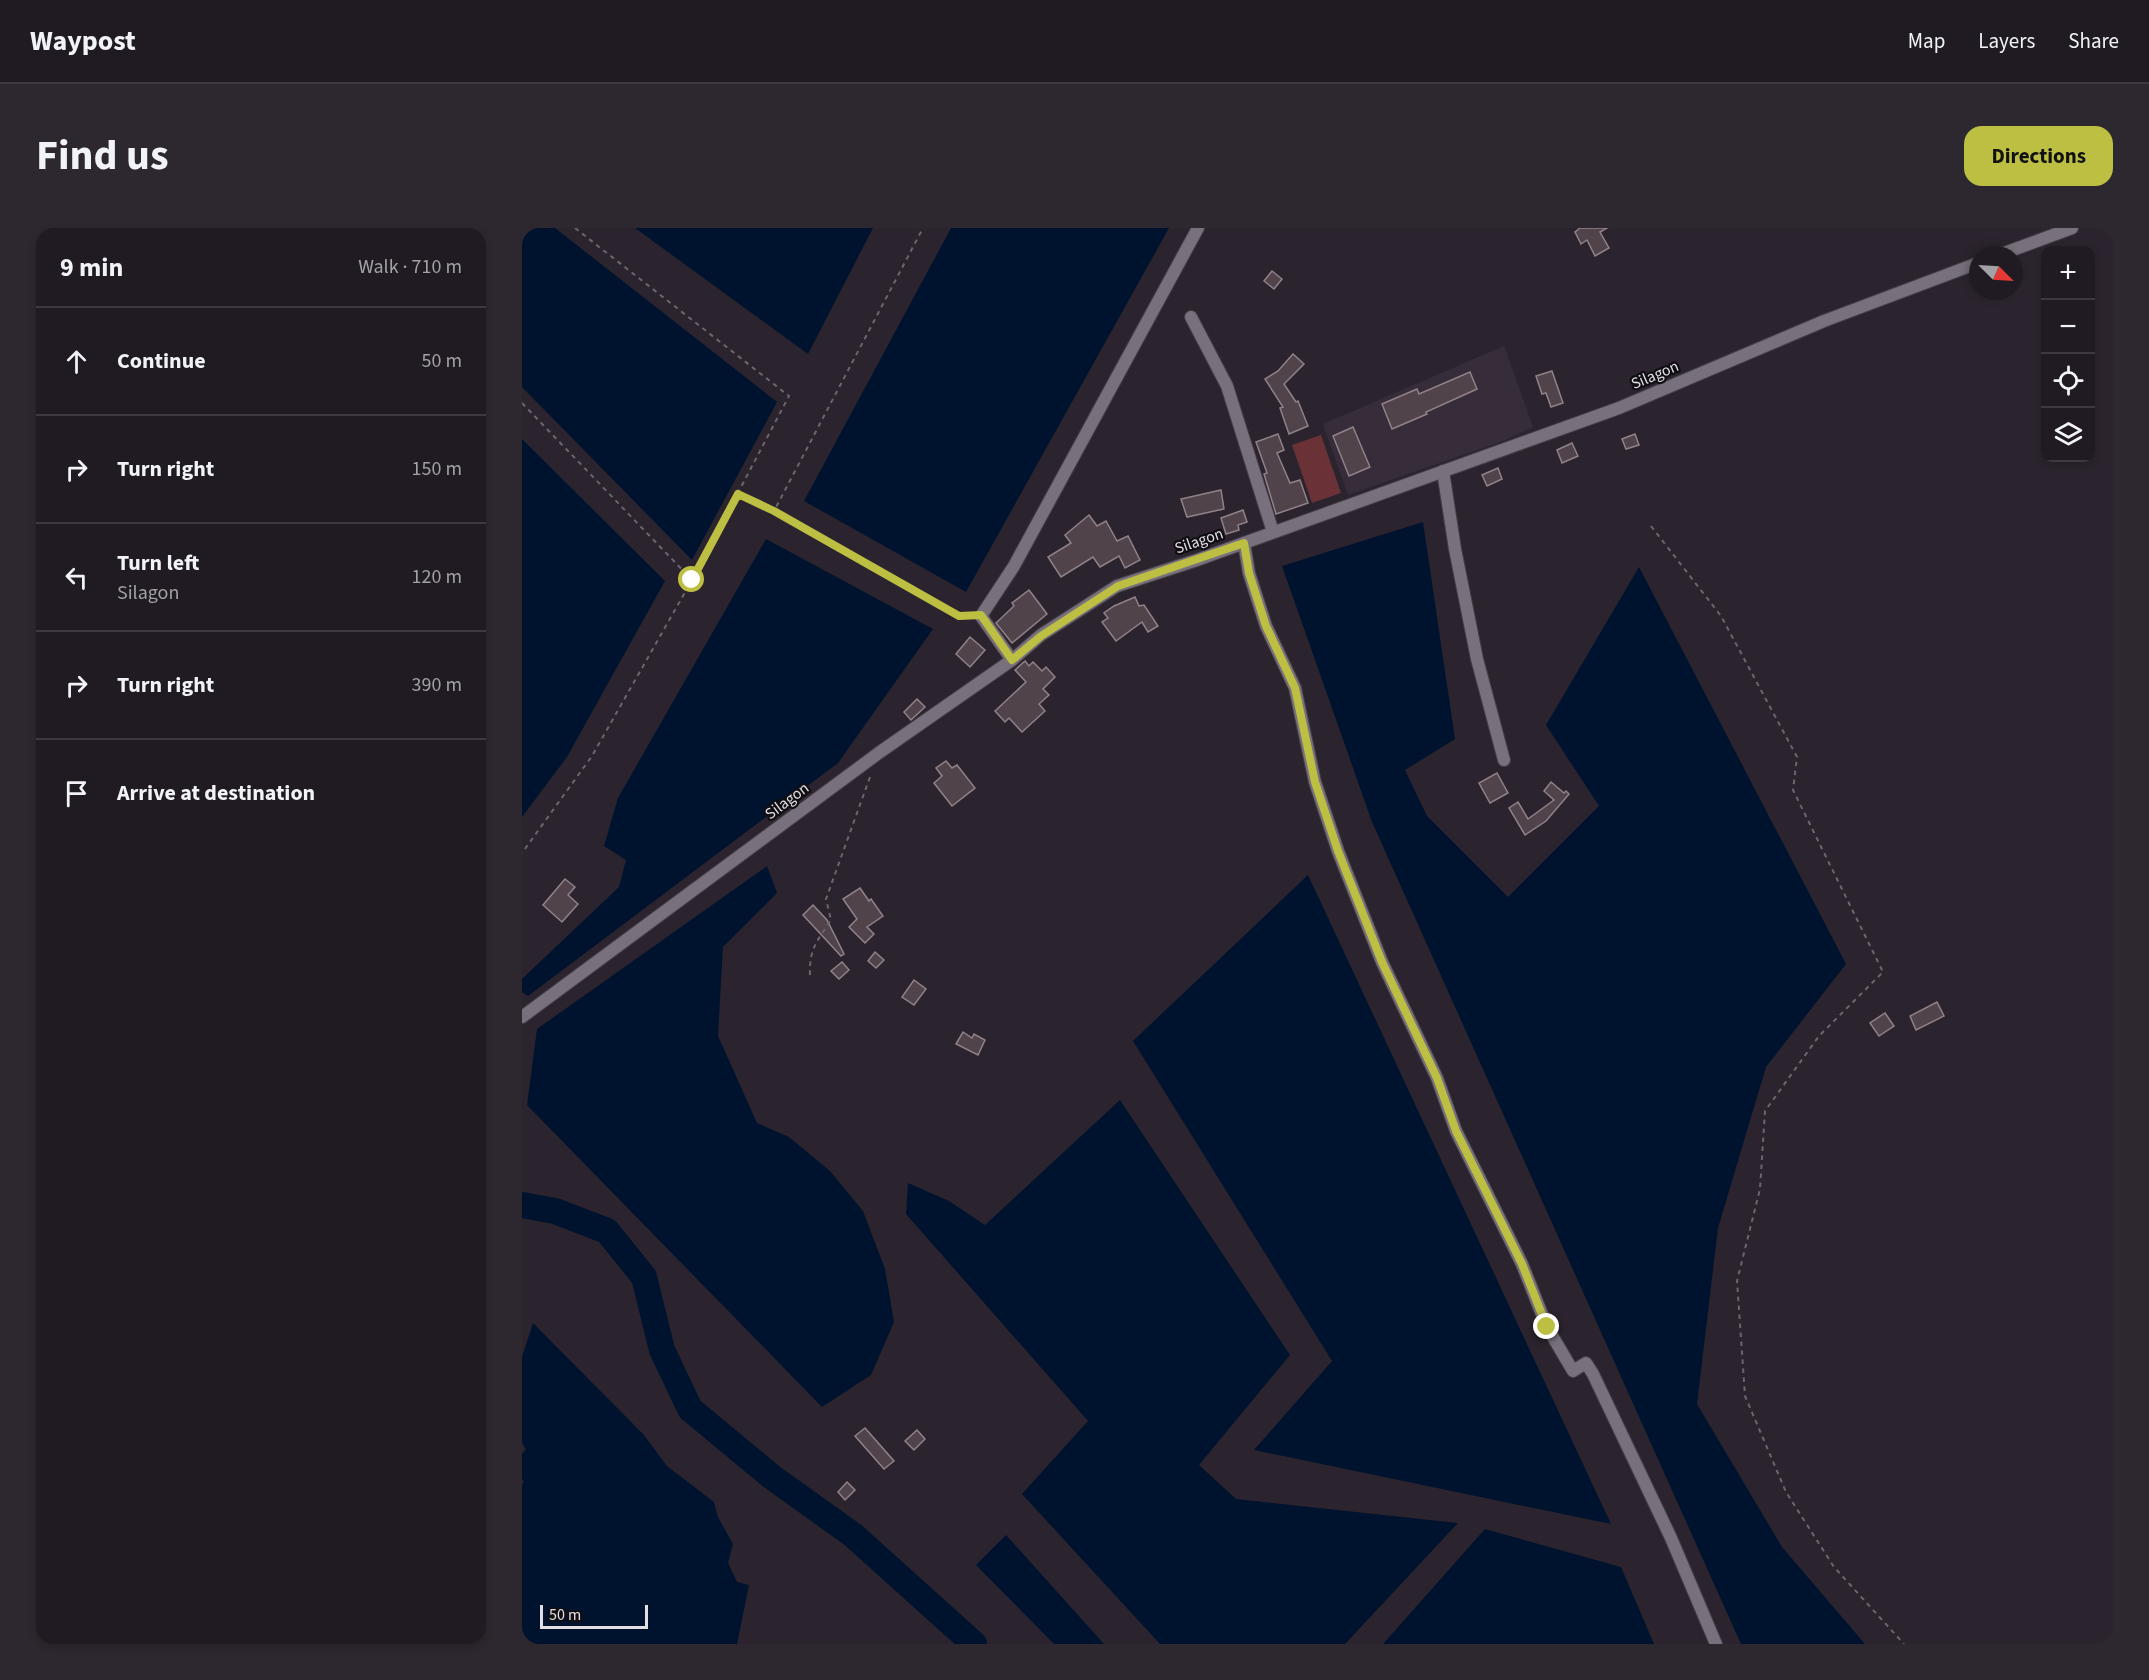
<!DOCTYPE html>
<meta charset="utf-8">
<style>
body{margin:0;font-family:"Source Sans 3",sans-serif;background:#2d282f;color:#f1f3f6}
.controls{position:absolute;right:18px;top:18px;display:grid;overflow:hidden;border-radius:12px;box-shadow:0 3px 9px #0003}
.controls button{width:54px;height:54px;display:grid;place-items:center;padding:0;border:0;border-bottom:2px solid #3d3940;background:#201b22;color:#f1f3f6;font:30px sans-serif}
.compass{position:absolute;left:1447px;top:18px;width:54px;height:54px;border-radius:50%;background:#201b22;box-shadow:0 3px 9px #0003;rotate:114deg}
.scale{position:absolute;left:18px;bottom:15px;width:108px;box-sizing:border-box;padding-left:6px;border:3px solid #e2dee4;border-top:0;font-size:16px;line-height:21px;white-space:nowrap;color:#e2dee4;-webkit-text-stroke:4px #110e13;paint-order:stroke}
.stop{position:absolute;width:18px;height:18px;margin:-14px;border:4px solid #bdbf43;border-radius:50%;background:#fff}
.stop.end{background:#bdbf43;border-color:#fff;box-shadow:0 2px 6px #0008}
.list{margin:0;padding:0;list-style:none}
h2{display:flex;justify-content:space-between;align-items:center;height:78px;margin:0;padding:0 24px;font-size:26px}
h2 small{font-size:20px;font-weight:400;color:#a2a1a5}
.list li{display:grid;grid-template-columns:39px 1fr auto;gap:18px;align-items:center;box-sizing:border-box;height:108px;padding:0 24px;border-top:2px solid #3d3940}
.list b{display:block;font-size:22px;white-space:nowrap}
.list p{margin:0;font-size:20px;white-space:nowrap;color:#a2a1a5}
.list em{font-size:20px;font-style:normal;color:#a2a1a5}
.icon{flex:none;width:33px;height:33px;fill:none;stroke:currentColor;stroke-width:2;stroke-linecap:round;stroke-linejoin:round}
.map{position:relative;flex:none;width:1591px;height:1416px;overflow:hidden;border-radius:18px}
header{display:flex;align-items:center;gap:36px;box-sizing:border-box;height:84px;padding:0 30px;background:#201b22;border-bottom:2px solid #3d3940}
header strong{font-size:28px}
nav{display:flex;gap:33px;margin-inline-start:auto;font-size:21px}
.intro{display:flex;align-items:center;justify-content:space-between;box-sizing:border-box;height:144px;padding:0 36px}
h1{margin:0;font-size:42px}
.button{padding:15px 27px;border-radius:18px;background:#bdbf43;color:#111;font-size:21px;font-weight:700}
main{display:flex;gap:36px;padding:0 36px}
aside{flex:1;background:#201b22;border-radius:18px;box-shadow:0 3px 9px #0003}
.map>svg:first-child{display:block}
.built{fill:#362c3a}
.green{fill:#6a3236}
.water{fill:#00132e}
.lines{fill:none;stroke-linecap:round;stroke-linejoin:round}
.river{stroke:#00132e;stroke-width:26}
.building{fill:#504349;stroke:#918289;stroke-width:1.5}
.minor-casing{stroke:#453f47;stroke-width:14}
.path{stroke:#6b666e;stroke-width:2;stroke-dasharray:4.5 4.5;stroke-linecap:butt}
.minor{stroke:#78707c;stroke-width:12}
.route{stroke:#bdbf43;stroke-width:8}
.labels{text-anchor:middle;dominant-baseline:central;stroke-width:4.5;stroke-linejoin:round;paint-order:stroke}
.street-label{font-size:16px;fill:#e2dee4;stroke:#110e13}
</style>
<header>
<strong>Waypost</strong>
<nav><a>Map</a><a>Layers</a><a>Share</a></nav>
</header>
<div class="intro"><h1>Find us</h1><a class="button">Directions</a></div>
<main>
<aside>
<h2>9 min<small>Walk · 710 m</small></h2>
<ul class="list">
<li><svg class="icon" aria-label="ahead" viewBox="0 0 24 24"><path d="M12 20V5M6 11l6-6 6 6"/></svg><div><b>Continue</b></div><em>50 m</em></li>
<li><svg class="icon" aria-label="right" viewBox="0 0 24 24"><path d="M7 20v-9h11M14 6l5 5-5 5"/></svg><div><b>Turn right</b></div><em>150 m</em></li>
<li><svg class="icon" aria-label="left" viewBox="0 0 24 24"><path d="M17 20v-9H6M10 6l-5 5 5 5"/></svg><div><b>Turn left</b><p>Silagon</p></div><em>120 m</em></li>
<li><svg class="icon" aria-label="right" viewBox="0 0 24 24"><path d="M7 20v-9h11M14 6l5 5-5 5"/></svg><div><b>Turn right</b></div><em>390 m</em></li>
<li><svg class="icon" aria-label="arrive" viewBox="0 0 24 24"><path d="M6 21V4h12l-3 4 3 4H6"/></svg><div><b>Arrive at destination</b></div></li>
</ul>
</aside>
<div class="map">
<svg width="1591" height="1416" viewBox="0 0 1591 1416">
<rect width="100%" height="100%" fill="#2b242e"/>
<polygon class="built" points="982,118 1011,199 984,212 826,267 801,196"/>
<polygon class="green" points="799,207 819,265 790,275 770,217"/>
<g class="water">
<polygon points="0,0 33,0 255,174 170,332 0,159"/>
<polygon points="113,0 351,0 286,126"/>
<polygon points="429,0 647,0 444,364 282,273"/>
<polygon points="0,211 143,353 45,529 0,589"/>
<polygon points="901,294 933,511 883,542 905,588 986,669 1077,578 1024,497 1117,339 1324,736 1244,839 1196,1000 1175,1176 1260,1319 1343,1416 1219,1416 850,594 760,338"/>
<polygon points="244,311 411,401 316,535 6,768 0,764 0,751 97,659 104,632 82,618 96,570"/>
<polygon points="245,638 255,665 201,719 196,808 235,895 267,909 308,943 341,983 363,1041 372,1094 349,1147 300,1179 5,877 15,801"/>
<polygon points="786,647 1089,1296 732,1222 810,1133 611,813"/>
<polygon points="598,872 768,1127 677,1237 714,1271 936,1295 823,1416 638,1416 500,1266 566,1193 384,986 386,955 427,973 463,997"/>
<polygon points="11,1095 122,1207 145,1238 192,1274 196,1289 211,1316 206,1335 215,1354 227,1357 215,1416 0,1416 0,1256 2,1254 0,1251 0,1226 4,1221 0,1215 0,1129"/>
<polygon points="963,1301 1099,1339 1132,1416 861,1416"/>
<polygon points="484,1307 582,1416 532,1416 454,1337"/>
</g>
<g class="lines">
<polyline class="river" points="0,977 33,983 85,1003 122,1049 140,1122 168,1181 250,1249 331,1307 452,1416"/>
</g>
<g class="building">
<polygon points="1058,0 1085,0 1078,4 1087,20 1073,28 1065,12 1059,16 1053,4"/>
<polygon points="750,43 760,51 752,61 742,53"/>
<polygon points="771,126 782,136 762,156 774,174 776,173 786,198 767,206 758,180 761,179 743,151 756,143"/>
<polygon points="1030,143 1041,175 1029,179 1024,165 1020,166 1014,148"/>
<polygon points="948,144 955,161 904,184 905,186 870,201 860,176 895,161 897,166"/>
<polygon points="831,199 848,239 827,248 811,208"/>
<polygon points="756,206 762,222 755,225 768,255 778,252 786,275 754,286 742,246 745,245 734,214"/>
<polygon points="1113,206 1117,217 1104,221 1100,211"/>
<polygon points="1050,215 1056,228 1040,235 1035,222"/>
<polygon points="976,240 980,251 965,258 960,247"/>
<polygon points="699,262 702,281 665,289 659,271"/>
<polygon points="721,282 725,294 716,297 717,302 704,306 699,290"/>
<polygon points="567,287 575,298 584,293 595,313 606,308 618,332 603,340 597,328 578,339 571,329 539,349 526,329 549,315 543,307"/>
<polygon points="507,362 525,386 490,415 474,395 492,378 490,375"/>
<polygon points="613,369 617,378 622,377 636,398 626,404 620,394 594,413 580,394 586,390 582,385 592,378"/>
<polygon points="448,409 463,422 448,439 434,426"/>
<polygon points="503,433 507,438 511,434 520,443 524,439 533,449 521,461 527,467 517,476 523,483 500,504 487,490 483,494 473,483 504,454 493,442"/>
<polygon points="395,471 403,479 389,492 382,484"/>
<polygon points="424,533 430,540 435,537 453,560 430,578 412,555 420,548 414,540"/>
<polygon points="975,545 986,565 968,575 957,555"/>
<polygon points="1029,554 1042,565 1044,563 1047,566 1024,593 1003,607 987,580 996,574 1006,591 1032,572 1022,563"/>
<polygon points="43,651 53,659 46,667 56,676 40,694 21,677"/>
<polygon points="338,660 347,673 349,671 361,688 345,699 352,706 343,715 327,699 335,691 321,671"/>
<polygon points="291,677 305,692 322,726 319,728 281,687"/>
<polygon points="353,724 362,732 354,740 346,733"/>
<polygon points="320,734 327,742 317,751 309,743"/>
<polygon points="392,752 404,761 392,777 380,769"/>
<polygon points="1415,774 1422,788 1394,802 1388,788"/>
<polygon points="1363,785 1372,798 1357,808 1348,795"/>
<polygon points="441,804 450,810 452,806 463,812 456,827 434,816"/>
<polygon points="343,1200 372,1233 362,1241 333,1208"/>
<polygon points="395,1202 403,1211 392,1222 383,1213"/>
<polygon points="325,1254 333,1262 323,1272 316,1264"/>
</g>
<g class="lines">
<g class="minor-casing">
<g id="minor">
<polyline points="1477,27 1550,0"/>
<polyline points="669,89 705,158 751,304"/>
<polyline points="921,243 933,321 955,431 982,532"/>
<polyline points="722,315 727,345 744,398 773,460 793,554 816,623 860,734 915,850 934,903 1000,1036 1025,1099 1051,1143 1064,1135 1071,1146 1149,1310 1194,1416"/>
<polyline points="490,432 459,388 492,338 676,0"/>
<polyline points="0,789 358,524 490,432 519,407 595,358 675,332 1097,180 1302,93 1456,35"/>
</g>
</g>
<g class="path">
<polyline points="53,0 267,168 170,352"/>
<polyline points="0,175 170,352 70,528 0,625"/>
<polyline points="216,266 252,283 401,0"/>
<polyline points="252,283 437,388 447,388"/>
<polyline points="1129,298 1199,388 1275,529 1271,562 1361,744 1297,808 1243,883 1238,961 1215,1053 1223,1168 1264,1264 1312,1339 1382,1416"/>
<path d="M288,747C287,721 295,713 309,692L304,671L348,549"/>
</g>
<use href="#minor" class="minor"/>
</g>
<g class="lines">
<polyline class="route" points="170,352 216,266 252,283 437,388 459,387 490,432 519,408 596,358 722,315 727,345 744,398 773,460 793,554 816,623 860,734 915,850 934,903 1000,1036 1025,1099"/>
</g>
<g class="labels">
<g class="street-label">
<text transform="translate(1133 147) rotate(-23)">Silagon</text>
<text transform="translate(677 313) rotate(-19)">Silagon</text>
<text transform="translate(265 573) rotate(-37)">Silagon</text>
</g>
</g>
</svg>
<div class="controls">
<button>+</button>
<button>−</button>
<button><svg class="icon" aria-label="locate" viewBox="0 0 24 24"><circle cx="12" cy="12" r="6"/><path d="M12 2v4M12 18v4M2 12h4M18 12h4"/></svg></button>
<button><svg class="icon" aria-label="layers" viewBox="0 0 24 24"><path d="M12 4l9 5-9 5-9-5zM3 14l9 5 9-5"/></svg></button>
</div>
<svg class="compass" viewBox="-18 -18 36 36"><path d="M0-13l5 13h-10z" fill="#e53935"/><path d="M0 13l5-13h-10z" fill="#a2a1a5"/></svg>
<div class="scale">50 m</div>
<div class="stop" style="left:170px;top:352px"></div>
<div class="stop end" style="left:1025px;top:1099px"></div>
</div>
</main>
